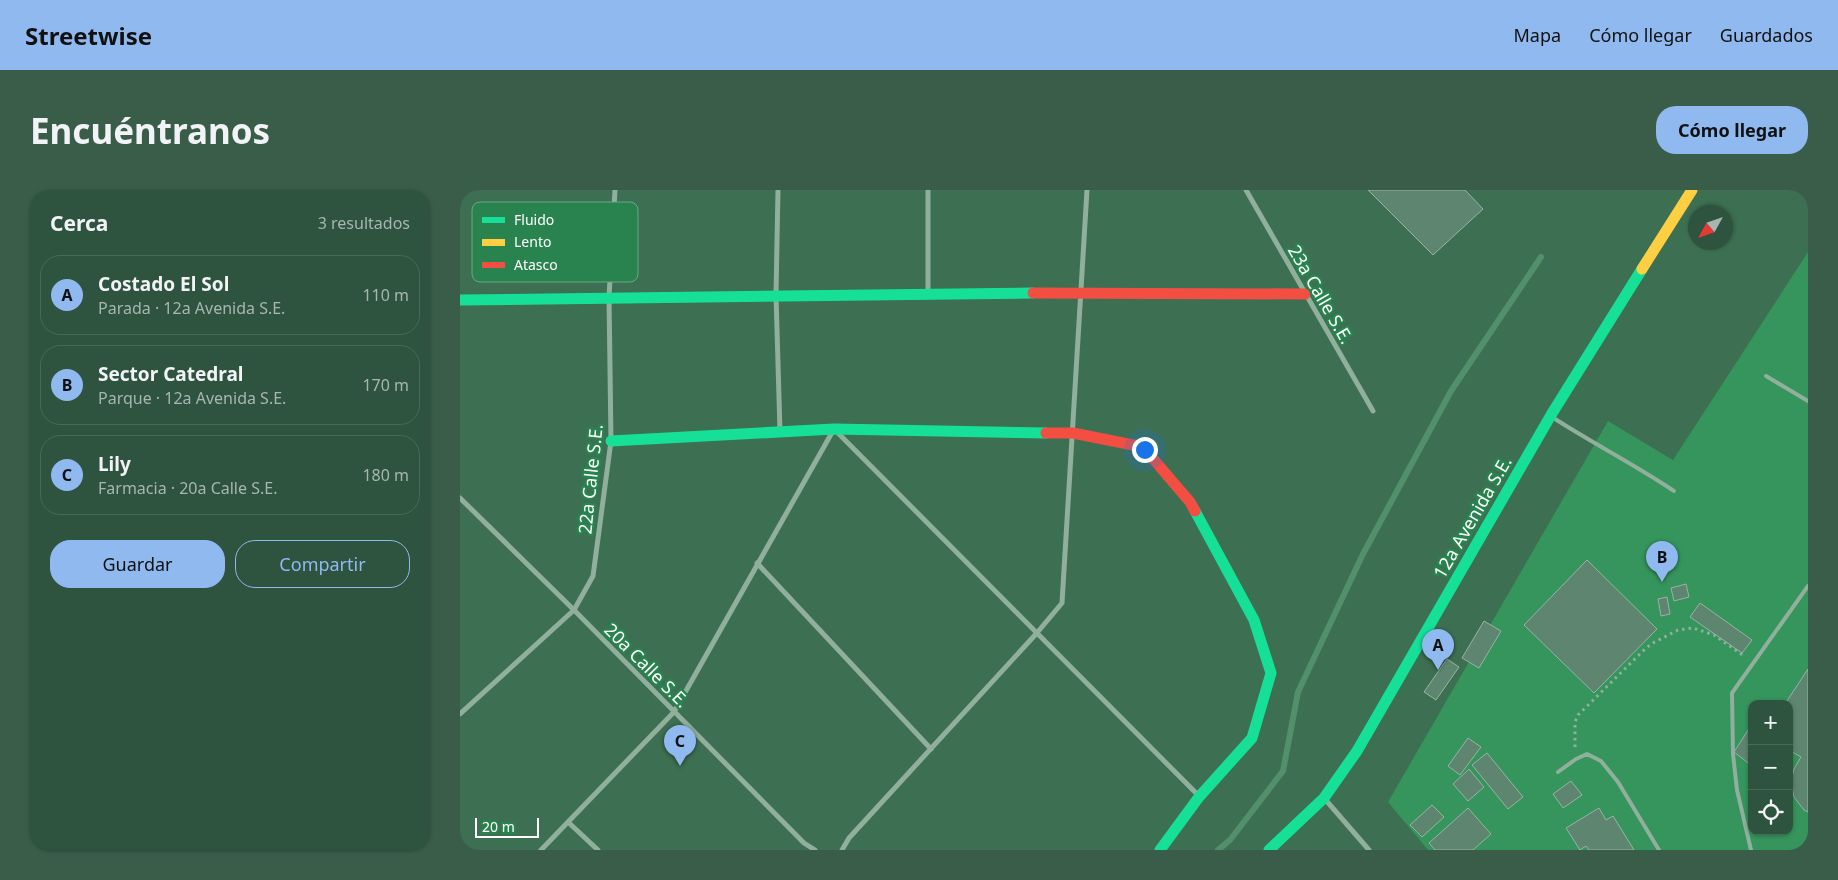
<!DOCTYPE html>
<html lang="es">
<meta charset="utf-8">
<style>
body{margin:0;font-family:"Noto Sans",sans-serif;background:#3a5d49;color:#f1f3f6}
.controls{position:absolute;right:15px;bottom:15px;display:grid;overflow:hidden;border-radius:10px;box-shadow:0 1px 4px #0004}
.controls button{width:45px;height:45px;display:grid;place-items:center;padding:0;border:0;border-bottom:1px solid #496958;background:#2e533e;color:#f1f3f6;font:25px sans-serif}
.compass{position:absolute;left:1228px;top:15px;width:45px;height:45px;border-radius:50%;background:#2e533e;box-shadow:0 1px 4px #0004;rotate:230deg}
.scale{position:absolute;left:15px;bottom:12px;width:64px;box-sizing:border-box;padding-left:5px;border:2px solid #fff;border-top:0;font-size:14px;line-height:18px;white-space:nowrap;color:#fff;-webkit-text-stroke:4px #29834f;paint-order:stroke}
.you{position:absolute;left:684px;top:259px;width:18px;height:18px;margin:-12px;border:4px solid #fff;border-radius:50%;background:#1a73e8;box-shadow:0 0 0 8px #1a73e833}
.badge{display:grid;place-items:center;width:32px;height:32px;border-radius:50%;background:#90b9f0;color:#111;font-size:16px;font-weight:700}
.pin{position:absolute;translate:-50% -41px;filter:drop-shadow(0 1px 2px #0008)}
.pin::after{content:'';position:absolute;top:26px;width:18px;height:15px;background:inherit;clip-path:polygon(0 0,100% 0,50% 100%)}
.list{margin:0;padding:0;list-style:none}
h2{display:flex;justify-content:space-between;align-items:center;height:65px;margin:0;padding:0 20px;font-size:21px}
h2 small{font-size:16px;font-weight:400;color:#a7b6b0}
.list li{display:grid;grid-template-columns:32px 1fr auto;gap:15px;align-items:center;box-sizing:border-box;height:80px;margin:0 10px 10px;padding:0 10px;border:1px solid #496958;border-radius:20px}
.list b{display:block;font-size:19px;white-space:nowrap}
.list p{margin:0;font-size:16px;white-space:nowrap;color:#a7b6b0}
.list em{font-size:16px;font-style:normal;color:#a7b6b0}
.actions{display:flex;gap:10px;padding:15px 20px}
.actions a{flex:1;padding:11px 0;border:1px solid #90b9f0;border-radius:20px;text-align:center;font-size:18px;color:#90b9f0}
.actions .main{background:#90b9f0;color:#111}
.icon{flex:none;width:28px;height:28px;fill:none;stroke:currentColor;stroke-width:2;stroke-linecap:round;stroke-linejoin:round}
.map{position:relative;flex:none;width:1348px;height:660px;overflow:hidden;border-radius:20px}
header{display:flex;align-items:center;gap:30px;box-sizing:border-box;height:70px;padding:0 25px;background:#90b9f0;color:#111}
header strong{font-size:24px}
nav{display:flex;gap:28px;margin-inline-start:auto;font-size:18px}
.intro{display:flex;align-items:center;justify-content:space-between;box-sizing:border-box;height:120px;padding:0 30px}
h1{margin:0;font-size:35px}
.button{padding:12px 22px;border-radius:20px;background:#90b9f0;color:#111;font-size:18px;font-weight:700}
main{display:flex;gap:30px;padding:0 30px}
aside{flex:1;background:#2e533e;border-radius:20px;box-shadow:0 1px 4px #0004}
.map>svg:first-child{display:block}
.green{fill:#35955c;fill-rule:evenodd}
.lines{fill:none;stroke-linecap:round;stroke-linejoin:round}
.stream{stroke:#52906b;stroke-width:6}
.building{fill:#5e856f;stroke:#97b4a3}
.path{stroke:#90af9d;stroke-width:3;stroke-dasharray:2.5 4;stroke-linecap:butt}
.lane{stroke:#90af9d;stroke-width:4}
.street{stroke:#90af9d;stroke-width:5}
.fast{stroke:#16e098;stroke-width:11}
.slow{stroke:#ffcf43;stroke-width:11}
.jam{stroke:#f24e42;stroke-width:11}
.labels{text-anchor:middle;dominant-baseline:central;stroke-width:5;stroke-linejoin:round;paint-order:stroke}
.street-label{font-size:18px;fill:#fff;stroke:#29834f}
.key{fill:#29834f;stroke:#69a884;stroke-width:1}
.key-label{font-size:14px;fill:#fff}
</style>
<header>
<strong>Streetwise</strong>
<nav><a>Mapa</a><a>Cómo llegar</a><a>Guardados</a></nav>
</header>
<div class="intro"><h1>Encuéntranos</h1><a class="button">Cómo llegar</a></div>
<main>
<aside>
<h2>Cerca<small>3 resultados</small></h2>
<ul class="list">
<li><span class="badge">A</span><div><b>Costado El Sol</b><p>Parada · 12a Avenida S.E.</p></div><em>110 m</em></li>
<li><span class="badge">B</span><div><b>Sector Catedral</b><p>Parque · 12a Avenida S.E.</p></div><em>170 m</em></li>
<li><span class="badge">C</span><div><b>Lily</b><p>Farmacia · 20a Calle S.E.</p></div><em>180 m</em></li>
</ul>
<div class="actions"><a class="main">Guardar</a><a>Compartir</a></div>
</aside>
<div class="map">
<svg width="1348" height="660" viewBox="0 0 1348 660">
<rect width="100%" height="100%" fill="#3d6f52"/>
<path class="green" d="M1348,62V660H968L928,612L1148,231L1213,270ZM1292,514H1329V641H1292Z"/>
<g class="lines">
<polyline class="stream" points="758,660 770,650 823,581 838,502 903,364 991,201 1081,67"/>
</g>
<g class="building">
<polygon points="908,0 1005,0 1023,19 973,65"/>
<polygon points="1127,370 1197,439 1134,503 1064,435"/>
<polygon points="1226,394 1229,407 1214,411 1211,398"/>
<polygon points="1207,407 1210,424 1201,426 1198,409"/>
<polygon points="1240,413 1292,450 1282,463 1230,427"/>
<polygon points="1024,431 1041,441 1019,478 1002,468"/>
<polygon points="987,469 999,477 976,510 964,502"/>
<polygon points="1348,479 1348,622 1344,620 1334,607 1331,591 1334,579 1341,567 1329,560 1329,514 1325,514"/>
<polygon points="1292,534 1292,576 1274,562"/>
<polygon points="1008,548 1021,557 1000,585 988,576"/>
<polygon points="1027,563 1063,607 1048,619 1012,575"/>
<polygon points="1009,579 1024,597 1008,611 993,594"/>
<polygon points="1111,591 1122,605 1103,618 1093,604"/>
<polygon points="972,615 984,627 962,647 950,635"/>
<polygon points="1008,618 1031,644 1013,660 975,660 969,653"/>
<polygon points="1139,618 1146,630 1153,626 1174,660 1129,660 1126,656 1120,660 1106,638"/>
</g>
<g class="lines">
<polyline class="path" points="1115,557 1115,532 1118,525 1183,461 1191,454 1218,440 1233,438 1254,445 1284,466"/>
<g class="lane">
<polyline points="1306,186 1348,211"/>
<path d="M1092,227C1132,253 1174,274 1214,301"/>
<polyline points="1098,582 1116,569 1127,564 1141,571 1158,592 1199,660"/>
<polyline points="1291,660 1277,600 1273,564 1272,503 1348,396"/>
</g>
<g class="street">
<polyline points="318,0 316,105 320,242"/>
<polyline points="786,0 913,221"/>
<polyline points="468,103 468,0"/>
<polyline points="0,308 114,420 344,653 355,660"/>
<polyline points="297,373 471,559"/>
<polyline points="0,524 114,420 133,386 151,251 149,107 155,0"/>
<polyline points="864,608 909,660"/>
<polyline points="108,632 138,660"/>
<polyline points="81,660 214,522 374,239 739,606"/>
<polyline points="382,660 389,648 576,444 602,413 627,0"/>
</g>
<g class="fast">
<polyline points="0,110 573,103"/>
<polyline points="151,251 374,239 586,243"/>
<polyline points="700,660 739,607 792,548 811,483 794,430 735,321"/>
<polyline points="809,660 864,608 897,561 1091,225 1182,79"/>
</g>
<polyline class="slow" points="1182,79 1232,0"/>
<g class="jam">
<polyline points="573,103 845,104"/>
<polyline points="586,243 613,243 683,257 730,312 735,321"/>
</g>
</g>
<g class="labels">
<g class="street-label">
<text transform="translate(861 104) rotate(60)">23a Calle S.E.</text>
<text transform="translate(130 289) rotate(-84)">22a Calle S.E.</text>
<text transform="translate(1012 327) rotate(-60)">12a Avenida S.E.</text>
<text transform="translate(187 475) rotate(45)">20a Calle S.E.</text>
</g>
</g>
<rect x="12" y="12" width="166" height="80" rx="8" class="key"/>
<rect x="22" y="27" width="23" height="6" fill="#16e098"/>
<rect x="22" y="49" width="23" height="7" fill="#ffcf43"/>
<rect x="22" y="72" width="23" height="6" fill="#f24e42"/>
<g class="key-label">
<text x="54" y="35">Fluido</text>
<text x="54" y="57">Lento</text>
<text x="54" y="80">Atasco</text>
</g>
</svg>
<div class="controls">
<button>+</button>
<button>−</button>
<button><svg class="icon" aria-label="locate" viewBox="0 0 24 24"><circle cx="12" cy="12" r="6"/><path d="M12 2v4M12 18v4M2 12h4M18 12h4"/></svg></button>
</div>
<svg class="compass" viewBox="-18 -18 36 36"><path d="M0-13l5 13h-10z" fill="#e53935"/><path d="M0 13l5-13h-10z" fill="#a7b6b0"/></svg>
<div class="scale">20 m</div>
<div class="you"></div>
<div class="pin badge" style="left:978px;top:480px">A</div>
<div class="pin badge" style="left:1202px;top:392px">B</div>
<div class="pin badge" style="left:220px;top:576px">C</div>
</div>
</main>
